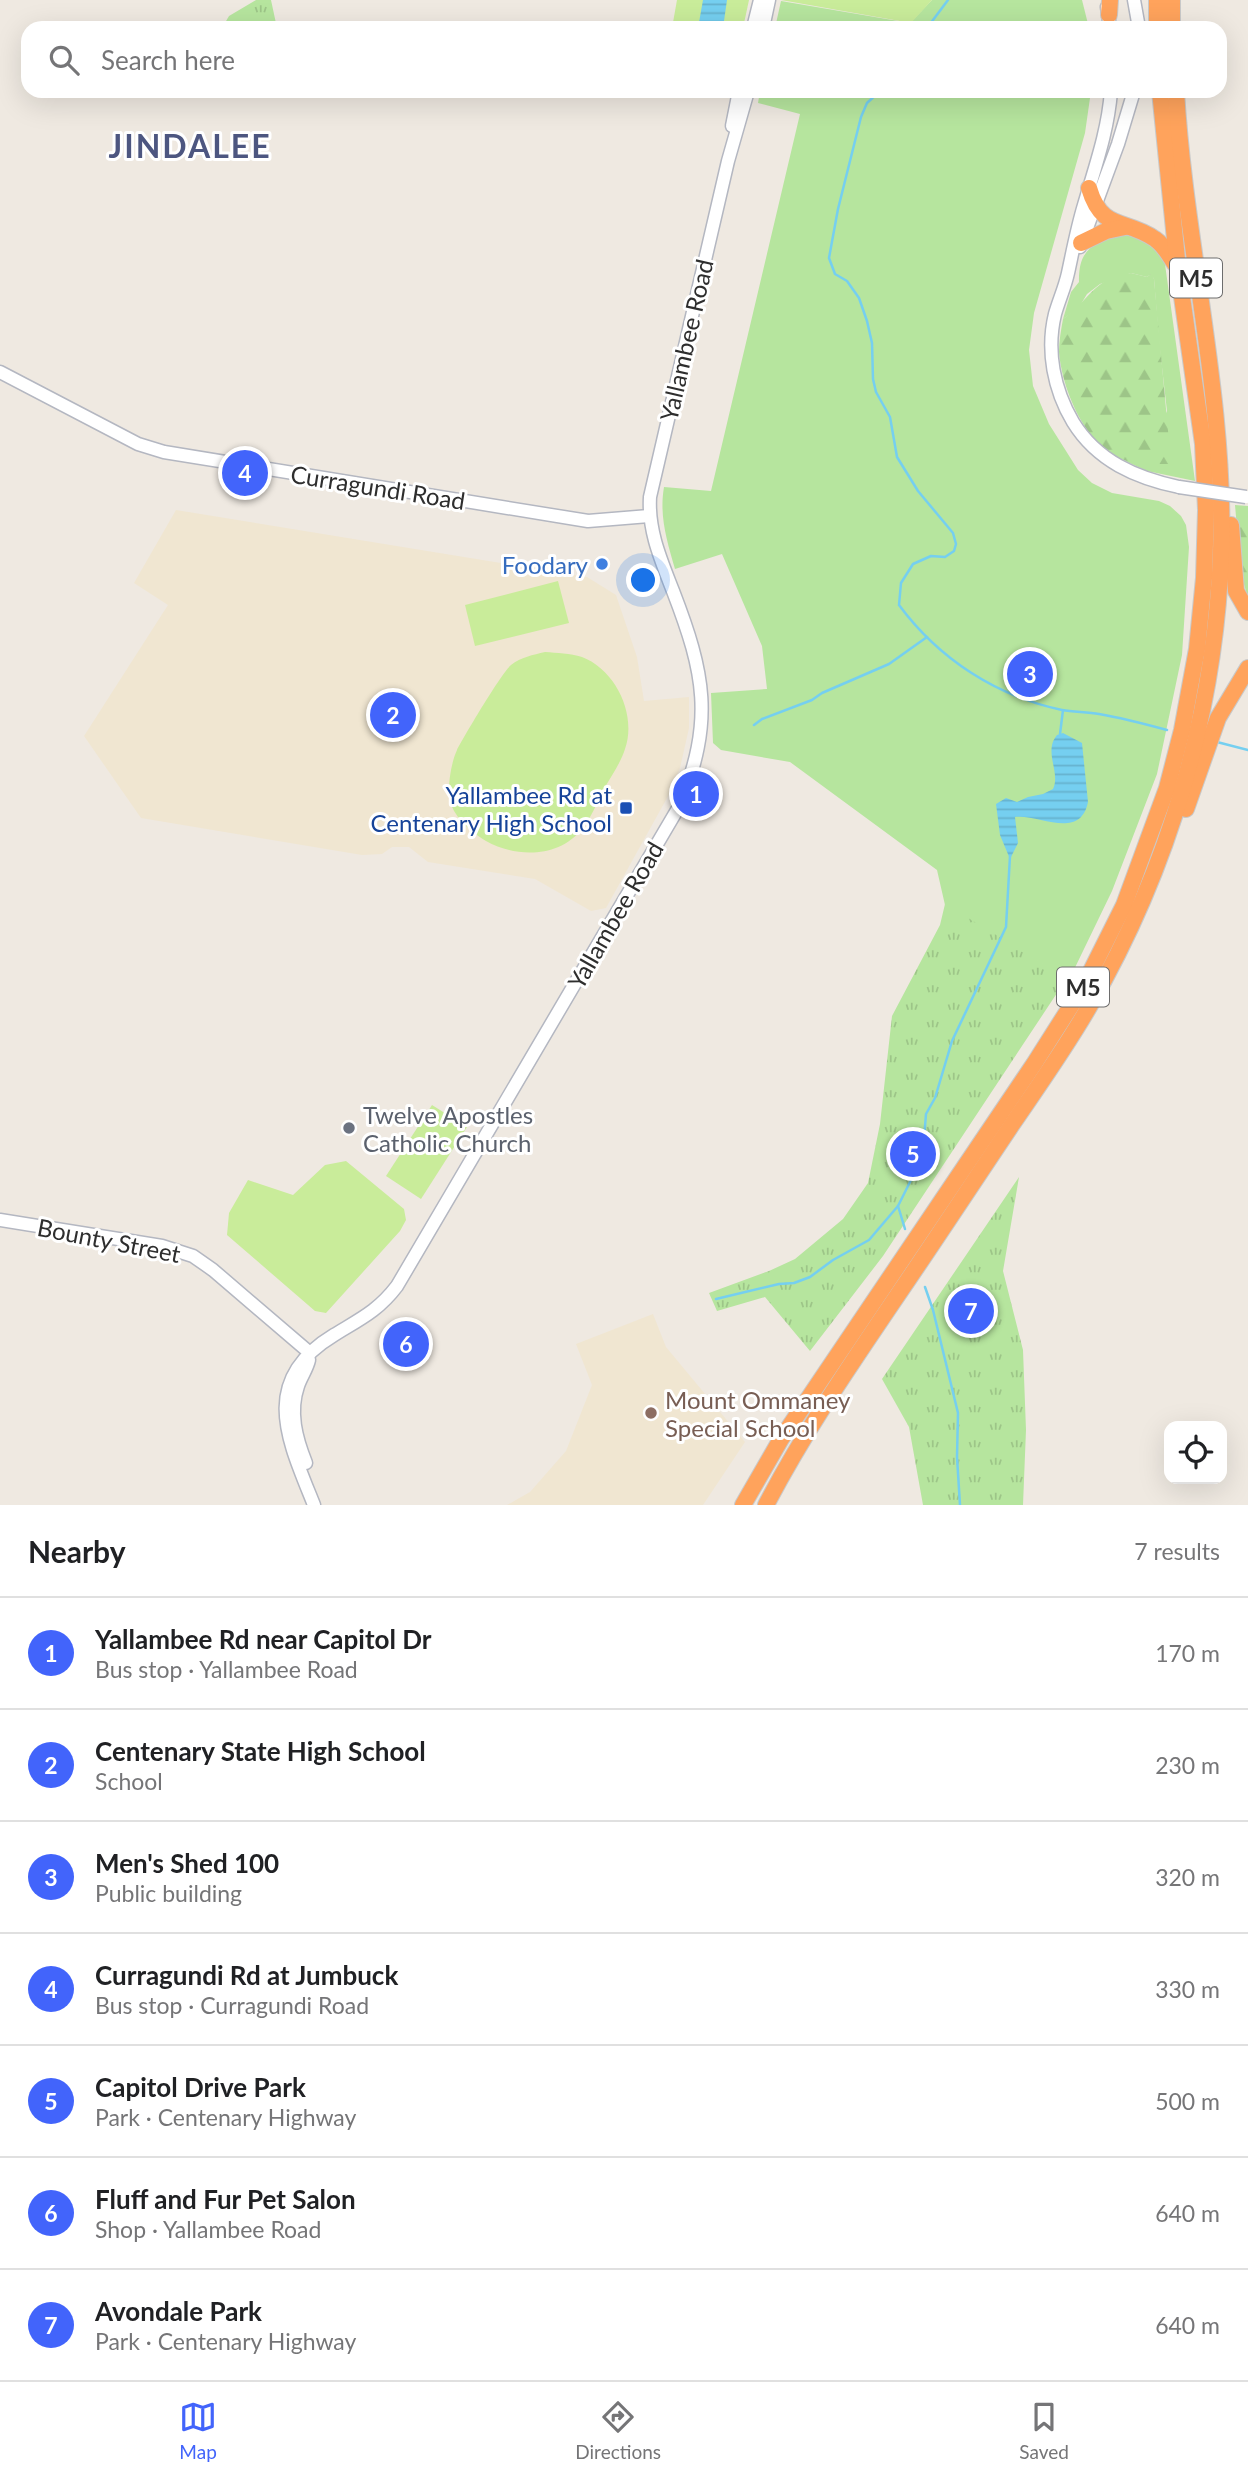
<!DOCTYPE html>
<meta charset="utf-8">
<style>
body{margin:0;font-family:Lato,sans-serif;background:#f2f2f2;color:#202124}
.controls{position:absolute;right:21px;bottom:21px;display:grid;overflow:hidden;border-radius:14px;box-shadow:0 7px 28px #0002}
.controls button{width:63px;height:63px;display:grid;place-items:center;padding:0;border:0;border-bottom:2px solid #e0e0e0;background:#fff;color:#202124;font:35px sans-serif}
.you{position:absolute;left:644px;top:581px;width:24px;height:24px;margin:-18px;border:5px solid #fff;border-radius:50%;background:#1a73e8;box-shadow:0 0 0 10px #1a73e833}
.badge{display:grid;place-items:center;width:46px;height:46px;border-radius:50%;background:#4264fb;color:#fff;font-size:23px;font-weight:700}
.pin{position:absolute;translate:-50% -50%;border:4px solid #fff;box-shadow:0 2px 7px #0006}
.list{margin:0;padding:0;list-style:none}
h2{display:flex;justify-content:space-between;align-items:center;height:91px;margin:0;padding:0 28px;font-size:30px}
h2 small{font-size:23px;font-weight:400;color:#757577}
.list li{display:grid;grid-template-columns:46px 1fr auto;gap:21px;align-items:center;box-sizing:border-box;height:112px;padding:0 28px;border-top:2px solid #e0e0e0}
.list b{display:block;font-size:26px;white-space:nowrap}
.list p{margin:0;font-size:23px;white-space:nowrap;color:#757577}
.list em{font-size:23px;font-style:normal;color:#757577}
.icon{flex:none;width:38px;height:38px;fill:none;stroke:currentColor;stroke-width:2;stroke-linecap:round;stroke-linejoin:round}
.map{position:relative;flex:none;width:1248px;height:1505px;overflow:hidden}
.search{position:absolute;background:#fff;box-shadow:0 7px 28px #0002;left:21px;right:21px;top:21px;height:77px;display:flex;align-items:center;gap:18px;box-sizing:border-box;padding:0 24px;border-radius:21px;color:#757577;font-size:26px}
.sheet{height:875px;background:#fff}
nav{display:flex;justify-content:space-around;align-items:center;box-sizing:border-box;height:98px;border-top:2px solid #e0e0e0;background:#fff;font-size:19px;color:#757577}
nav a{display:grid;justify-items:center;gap:4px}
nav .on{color:#4264fb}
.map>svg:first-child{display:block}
.education{fill:#f0e6d1}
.grass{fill:#b6e59e}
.forest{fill:url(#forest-firs)}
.park{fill:url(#park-tufts)}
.pitch{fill:#c9ec9a}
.water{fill:url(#water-rules)}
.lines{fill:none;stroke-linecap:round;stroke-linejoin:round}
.stream{stroke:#75cff0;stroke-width:2.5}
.secondary-casing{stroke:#b4b7c1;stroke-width:15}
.highway-casing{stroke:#c9c9c9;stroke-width:18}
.secondary{stroke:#fff;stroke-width:12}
.highway{stroke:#ffa35c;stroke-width:16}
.secondary-bridge-casing{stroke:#b4b7c1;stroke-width:15;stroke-linecap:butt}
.secondary-bridge{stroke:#fff;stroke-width:12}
.shop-dot{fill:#3f7fe0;stroke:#fff;stroke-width:2.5}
.transit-dot{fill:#1a4fb4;stroke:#fff;stroke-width:2.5}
.worship-dot{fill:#6b7280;stroke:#fff;stroke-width:2.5}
.education-dot{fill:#8d6e63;stroke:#fff;stroke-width:2.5}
.labels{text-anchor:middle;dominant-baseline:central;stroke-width:6;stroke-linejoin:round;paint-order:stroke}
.shield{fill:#fff;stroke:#6d6d6d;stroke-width:2}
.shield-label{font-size:23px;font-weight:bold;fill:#2e2e2e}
.street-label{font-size:24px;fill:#2e2e2e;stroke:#fff}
.shop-label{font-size:24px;fill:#366cbe;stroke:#fff;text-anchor:end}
.transit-label{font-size:24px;fill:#164399;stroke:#fff;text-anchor:end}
.worship-label{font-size:24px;fill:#5b616d;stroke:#fff;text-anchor:start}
.education-label{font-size:24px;fill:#785e54;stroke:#fff;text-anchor:start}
.district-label{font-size:32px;font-weight:bold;letter-spacing:2px;fill:#4d5680;stroke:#fff}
</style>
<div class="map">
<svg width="1248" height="1505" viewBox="0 0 1248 1505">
<defs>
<pattern id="forest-firs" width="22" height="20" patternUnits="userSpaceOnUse" patternTransform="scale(1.75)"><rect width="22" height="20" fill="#b6e59e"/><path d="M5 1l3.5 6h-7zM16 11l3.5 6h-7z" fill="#9dc588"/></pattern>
<pattern id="park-tufts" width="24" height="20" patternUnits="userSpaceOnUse" patternTransform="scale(1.75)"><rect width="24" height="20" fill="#b6e59e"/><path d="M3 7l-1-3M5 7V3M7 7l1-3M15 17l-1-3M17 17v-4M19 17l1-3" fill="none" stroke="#9dc588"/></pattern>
<pattern id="water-rules" width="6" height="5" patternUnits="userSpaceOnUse" patternTransform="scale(1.75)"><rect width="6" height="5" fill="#75cff0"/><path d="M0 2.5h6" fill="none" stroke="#66b2ce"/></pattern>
</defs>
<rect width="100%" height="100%" fill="#efe9e1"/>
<g class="education">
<polygon points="176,510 587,577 616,595 637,657 644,701 689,697 689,728 680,768 672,789 606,908 591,911 535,879 428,862 409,847 392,847 382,854 362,855 141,818 84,736 168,605 134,583"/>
<polygon points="653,1314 666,1347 745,1442 703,1505 507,1505 530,1492 566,1451 592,1385 576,1344"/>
</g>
<g class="grass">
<polygon points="932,0 1082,0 1089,28 775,28 781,1 910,23"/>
<path d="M760,91H1091L1085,133L1034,313L1029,350L1033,386L1049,424L1078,470L1092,483L1112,493L1159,501L1170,506L1181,516L1186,525L1189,547L1182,655L1157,774L1112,891L1069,980L945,905L937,870L790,762L721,750L713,743L711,693L767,689L762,646L722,554L675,569C667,541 659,516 664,487L711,491L800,114L758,103Z"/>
<path d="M1126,233L1151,243L1164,257L1195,481L1147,471L1123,460L1145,463L1167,411L1159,341L1154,279L1151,274L1147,277L1131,273L1100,284L1087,294L1078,309L1063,319L1071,292L1079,282C1078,246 1097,242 1126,233Z"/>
</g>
<g class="forest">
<path d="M1131,273L1147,277L1152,273L1154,279L1171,463L1168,464C1154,464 1138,465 1124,460C1086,448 1062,389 1059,352C1059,341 1061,330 1063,319C1090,300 1093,278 1131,273Z"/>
<polygon points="1235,505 1248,506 1248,598 1241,574"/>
</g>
<g class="park">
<polygon points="256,0 271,0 277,28 222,28 229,16"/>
<polygon points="945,904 1067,978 883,1256 810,1351 765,1297 717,1311 709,1293 769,1271 795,1259 843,1219 868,1183 880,1124 892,1016 940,925"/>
<polygon points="1019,1177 1003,1271 1023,1350 1026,1430 1023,1505 923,1505 909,1427 882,1379"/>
</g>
<g class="pitch">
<polygon points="677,0 749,0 743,28 672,28"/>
<polygon points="781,0 932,0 911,23"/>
<polygon points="558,581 569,623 475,646 465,605"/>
<path d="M545,652C557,653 570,653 582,657C616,670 637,715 625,749C621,762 612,775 605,787C598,800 592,817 582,829C559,858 516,858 486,841C471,832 452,816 449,797C448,784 451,763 457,750C463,738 502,672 511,665C521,657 533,655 545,652Z"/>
<polygon points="432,1105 467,1127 421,1199 386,1176"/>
<polygon points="346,1161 404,1209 406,1220 400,1231 326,1313 315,1311 227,1235 229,1213 248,1180 293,1195 325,1165"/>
</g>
<g class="water">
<polygon points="703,0 727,0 723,28 698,28"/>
<path d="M1063,733L1082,743L1088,802C1080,841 1039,814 1015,817L1018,843L1010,859L1000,835L996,804L1006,798L1017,802L1028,797L1043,794L1053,789C1061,772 1043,752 1057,735Z"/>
</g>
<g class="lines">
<g class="stream">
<polyline points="927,28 948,0"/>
<path d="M880,91L867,103L861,117L838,209L829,258L835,274L847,281L859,298L867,321L872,343L873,379L876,392L890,417L897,457L918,491L953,533L956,544L954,551L945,557L931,556L913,564L901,583L899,605C939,659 996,696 1062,710C1074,712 1087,712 1099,714C1122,718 1145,724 1167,730"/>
<polyline points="754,725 762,719 812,700 822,693 889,664 927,637"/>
<polyline points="1060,734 1063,710"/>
<polyline points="1217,742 1248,750"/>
<polyline points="898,1206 905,1229"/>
<polyline points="925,1287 933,1310 958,1413 957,1457 960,1505"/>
<polyline points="716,1299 779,1284 794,1283 810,1277 833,1260 869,1240 898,1206 915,1172 924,1139 926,1114 935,1098 952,1041 1006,927 1010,856"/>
</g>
<g class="secondary-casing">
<g id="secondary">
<polyline points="1134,0 1139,28"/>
<polyline points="1107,7 1110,28"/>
<polyline points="753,28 760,0"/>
<polyline points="763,28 769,0"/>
<path d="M1111,91C1108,131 1095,167 1084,205C1077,228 1073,250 1068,273C1065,287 1059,300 1055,314C1046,351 1054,390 1073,422C1097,461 1136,478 1179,487"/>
<polyline points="732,126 739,91"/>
<polyline points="1080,247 1118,144 1134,91"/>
<polyline points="0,372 138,444 164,452 588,521 649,516"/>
<polyline points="0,1220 162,1246 193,1256 213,1270 310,1353"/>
<path d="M306,1463C296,1438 289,1412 298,1386C301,1377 307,1369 309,1360"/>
<path d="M314,1505C288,1440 258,1381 334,1335C360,1319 378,1311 397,1286L680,805C714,720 705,674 673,591C661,560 648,531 650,497L728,161L748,91"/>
</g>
</g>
<g class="highway-casing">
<g id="highway">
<polyline points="1157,0 1157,28"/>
<polyline points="1172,0 1172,28"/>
<polyline points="1109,15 1110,0"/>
<path d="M1089,188C1102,232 1125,218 1155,239C1164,245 1169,255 1175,264"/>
<polyline points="1081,243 1106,231 1125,227"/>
<polyline points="1231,525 1236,591 1248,612"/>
<polyline points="1186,809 1218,718 1248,668"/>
<polyline points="743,1505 781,1439 1034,1064 1083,987 1124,905 1167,788 1182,730 1197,649 1204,578 1206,510 1203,444 1178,269 1160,91"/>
<path d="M766,1505C804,1432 851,1364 897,1296C936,1239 974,1181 1013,1123C1039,1085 1066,1047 1089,1007C1169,869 1216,710 1221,551C1226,397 1185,245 1176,91"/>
</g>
</g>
<use href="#secondary" class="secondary"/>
<use href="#highway" class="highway"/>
<g class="secondary-bridge-casing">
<polyline id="secondary-bridge" points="1179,487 1246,497"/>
</g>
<use href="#secondary-bridge" class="secondary-bridge"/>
</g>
<circle class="shop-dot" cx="602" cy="564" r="7"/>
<rect class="transit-dot" x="619" y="801" width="14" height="14" rx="3.5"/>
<circle class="worship-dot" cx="349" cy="1128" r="7"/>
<circle class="education-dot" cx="651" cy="1413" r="7"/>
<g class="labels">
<g class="shield">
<rect x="1170" y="258.5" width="52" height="39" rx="5"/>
<rect x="1057" y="967.5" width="52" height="39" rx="5"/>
</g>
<g class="shield-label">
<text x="1196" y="278">M5</text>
<text x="1083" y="987">M5</text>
</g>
<g class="street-label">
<text transform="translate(686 340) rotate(-77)">Yallambee Road</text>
<text transform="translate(378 487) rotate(9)">Curragundi Road</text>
<text transform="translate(615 915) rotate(-60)">Yallambee Road</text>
<text transform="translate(109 1240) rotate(11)">Bounty Street</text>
</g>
<g class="shop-label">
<text x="588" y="564">Foodary</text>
</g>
<g class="transit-label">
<text x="612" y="794">Yallambee Rd at<tspan x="612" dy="28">Centenary High School</tspan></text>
</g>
<g class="worship-label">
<text x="363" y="1114">Twelve Apostles<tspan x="363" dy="28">Catholic Church</tspan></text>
</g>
<g class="education-label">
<text x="665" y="1399">Mount Ommaney<tspan x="665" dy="28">Special School</tspan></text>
</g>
<g class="district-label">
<text x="190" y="145">JINDALEE</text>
</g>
</g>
</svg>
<div class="controls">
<button><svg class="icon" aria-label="locate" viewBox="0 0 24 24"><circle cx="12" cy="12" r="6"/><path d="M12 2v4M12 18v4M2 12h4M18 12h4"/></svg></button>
</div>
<div class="you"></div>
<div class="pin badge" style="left:696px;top:794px">1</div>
<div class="pin badge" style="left:393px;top:715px">2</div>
<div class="pin badge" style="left:1030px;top:674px">3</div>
<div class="pin badge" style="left:245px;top:473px">4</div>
<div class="pin badge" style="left:913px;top:1154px">5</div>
<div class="pin badge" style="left:406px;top:1344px">6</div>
<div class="pin badge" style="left:971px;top:1311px">7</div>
<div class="search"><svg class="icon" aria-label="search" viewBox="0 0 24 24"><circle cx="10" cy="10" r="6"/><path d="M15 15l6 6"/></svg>Search here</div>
</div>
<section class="sheet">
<h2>Nearby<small>7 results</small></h2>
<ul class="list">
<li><span class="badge">1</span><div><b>Yallambee Rd near Capitol Dr</b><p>Bus stop · Yallambee Road</p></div><em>170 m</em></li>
<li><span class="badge">2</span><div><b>Centenary State High School</b><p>School</p></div><em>230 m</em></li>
<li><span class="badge">3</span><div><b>Men's Shed 100</b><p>Public building</p></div><em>320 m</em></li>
<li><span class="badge">4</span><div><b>Curragundi Rd at Jumbuck</b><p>Bus stop · Curragundi Road</p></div><em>330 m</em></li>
<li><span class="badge">5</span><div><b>Capitol Drive Park</b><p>Park · Centenary Highway</p></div><em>500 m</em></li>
<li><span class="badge">6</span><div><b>Fluff and Fur Pet Salon</b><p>Shop · Yallambee Road</p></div><em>640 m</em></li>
<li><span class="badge">7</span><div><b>Avondale Park</b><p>Park · Centenary Highway</p></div><em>640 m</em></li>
</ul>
</section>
<nav>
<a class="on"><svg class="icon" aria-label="map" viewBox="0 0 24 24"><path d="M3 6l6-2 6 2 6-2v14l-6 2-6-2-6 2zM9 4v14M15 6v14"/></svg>Map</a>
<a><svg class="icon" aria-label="directions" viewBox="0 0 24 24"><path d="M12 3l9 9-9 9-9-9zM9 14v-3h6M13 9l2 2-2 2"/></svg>Directions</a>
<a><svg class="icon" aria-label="saved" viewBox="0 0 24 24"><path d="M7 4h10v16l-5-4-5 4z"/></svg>Saved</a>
</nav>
